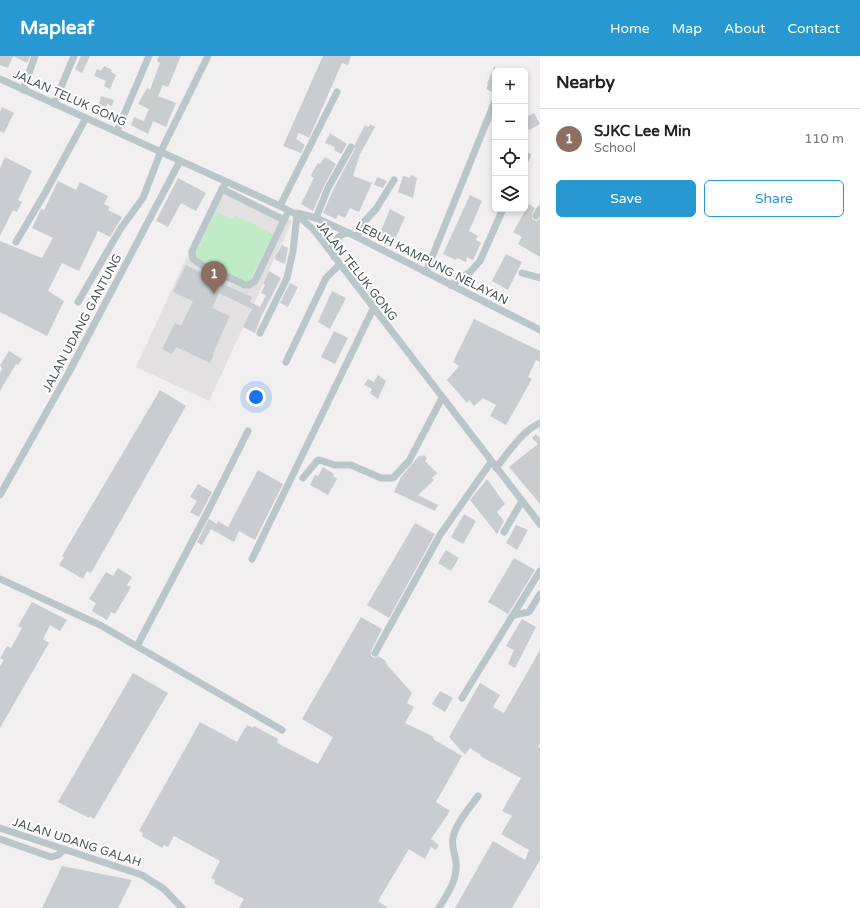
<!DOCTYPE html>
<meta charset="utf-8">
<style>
body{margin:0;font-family:"Varela Round",sans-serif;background:#f6f6f6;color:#222}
.controls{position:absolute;right:12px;top:12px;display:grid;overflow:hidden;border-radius:6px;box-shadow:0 2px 6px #0003}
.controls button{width:36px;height:36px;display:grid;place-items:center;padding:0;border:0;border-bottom:1px solid #e0e0e0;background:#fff;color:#222;font:20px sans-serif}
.you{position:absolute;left:256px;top:341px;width:14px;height:14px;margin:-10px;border:3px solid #fff;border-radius:50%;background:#1a73e8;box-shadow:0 0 0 6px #1a73e833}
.badge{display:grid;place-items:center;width:26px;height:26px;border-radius:50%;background:#2898d1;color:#fff;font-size:13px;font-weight:700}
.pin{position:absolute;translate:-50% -33px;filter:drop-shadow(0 1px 2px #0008)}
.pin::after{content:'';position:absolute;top:21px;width:14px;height:12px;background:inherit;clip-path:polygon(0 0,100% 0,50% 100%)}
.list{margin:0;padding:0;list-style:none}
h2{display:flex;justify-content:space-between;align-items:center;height:52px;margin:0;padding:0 16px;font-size:17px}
h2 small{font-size:13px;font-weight:400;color:#767676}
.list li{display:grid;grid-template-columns:26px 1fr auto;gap:12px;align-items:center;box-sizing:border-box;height:60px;padding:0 16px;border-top:1px solid #e0e0e0}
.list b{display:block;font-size:15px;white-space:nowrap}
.list p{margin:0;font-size:13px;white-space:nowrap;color:#767676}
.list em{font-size:13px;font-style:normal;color:#767676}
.actions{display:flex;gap:8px;padding:12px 16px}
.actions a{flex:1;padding:9px 0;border:1px solid #2898d1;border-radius:6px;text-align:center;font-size:14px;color:#2898d1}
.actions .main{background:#2898d1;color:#fff}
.icon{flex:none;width:22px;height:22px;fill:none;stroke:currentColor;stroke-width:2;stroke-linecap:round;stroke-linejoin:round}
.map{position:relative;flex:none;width:540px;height:852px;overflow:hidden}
header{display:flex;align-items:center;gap:24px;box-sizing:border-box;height:56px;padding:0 20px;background:#2898d1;color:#fff}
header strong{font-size:19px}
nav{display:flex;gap:22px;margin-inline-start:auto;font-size:14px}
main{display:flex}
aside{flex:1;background:#fff}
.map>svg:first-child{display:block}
.education{fill:#e2e0e0}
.green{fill:#c0ebc7}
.building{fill:#c9cdd0}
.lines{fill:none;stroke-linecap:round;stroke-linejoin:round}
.minor{stroke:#bbc6ca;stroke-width:7}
.labels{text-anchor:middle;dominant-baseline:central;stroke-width:4;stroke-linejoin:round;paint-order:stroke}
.street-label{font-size:12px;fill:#48565a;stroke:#fff}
</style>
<header>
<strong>Mapleaf</strong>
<nav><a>Home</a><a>Map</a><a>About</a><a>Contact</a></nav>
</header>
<main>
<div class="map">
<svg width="540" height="852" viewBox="0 0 540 852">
<rect width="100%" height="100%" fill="#f1efef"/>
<polygon class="education" points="219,131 292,165 209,345 136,311"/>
<polygon class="green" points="216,156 232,163 235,159 273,178 249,225 244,226 198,204 195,199"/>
<g class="building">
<polygon points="0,0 30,0 27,7 13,0 8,12 0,9"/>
<polygon points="81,0 90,0 82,17 75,13"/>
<polygon points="159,0 181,0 168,31 163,29 158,40 176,47 166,71 153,65 148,78 131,69 134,61 144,65 148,55 149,53 138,48 147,32 150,34 160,7 157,5"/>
<polygon points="323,0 351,0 348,9 342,7 309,82 299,77 296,83 305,89 301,97 283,90"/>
<polygon points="495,9 495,37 486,33 488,28 487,28"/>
<polygon points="104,10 112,14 111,16 116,19 110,33 104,30 106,25 94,20 97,13 101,15"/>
<polygon points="101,40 114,44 112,50 107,48 106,51 99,49"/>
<polygon points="2,51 14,57 4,77 0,75 0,56"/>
<polygon points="534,57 540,68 529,74 525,67 525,62"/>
<polygon points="370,68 375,71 360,98 353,120 372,127 359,156 350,152 345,162 338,159 336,163 323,157 333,134 355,93 355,88 365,69 369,71"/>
<polygon points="330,77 347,88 341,98 334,94 335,91 325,87"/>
<polygon points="5,101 32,115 18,144 22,146 17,156 13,154 0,180 0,112"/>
<polygon points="325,101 336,108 324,130 313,155 301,148 314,122 311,120 313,115 318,107 320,108"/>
<polygon points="411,119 417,122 413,142 398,136 403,120 410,122"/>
<polygon points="377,121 387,125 383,132 374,129"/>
<polygon points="178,122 206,137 196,155 181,147 168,171 156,165"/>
<polygon points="58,125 76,134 80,126 108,140 104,148 110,151 108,154 122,161 110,181 98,175 79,215 62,207 48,235 64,245 47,280 0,256 0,185 42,202 53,182 32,172 41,153 44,154"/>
<polygon points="470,139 482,145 469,175 478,180 476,184 481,187 473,204 467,201 466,206 457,202 456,204 443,198"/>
<polygon points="529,148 535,152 532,158 532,163 536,165 540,163 540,201 518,188 522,181 513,176"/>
<polygon points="390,153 405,161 392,190 377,184"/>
<polygon points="282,189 288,192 285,208 276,204 275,201"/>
<polygon points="506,198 522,206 508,234 492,225"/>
<polygon points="186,209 212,222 213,220 224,225 223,228 252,241 250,246 260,251 266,239 261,237 265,229 263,228 269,215 281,222 261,261 255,277 243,271 252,253 219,237 212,252 230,260 213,297 214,298 210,307 176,291 172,298 162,293 175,267 181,270 193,245 173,236"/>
<polygon points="290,227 298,231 288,251 280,247"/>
<polygon points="332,235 346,242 330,273 318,266"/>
<polygon points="474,263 540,295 540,306 536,304 528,321 532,323 506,369 490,360 496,349 483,342 474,350 469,344 467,347 447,324 459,310 453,306"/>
<polygon points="334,275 348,282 335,308 321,301"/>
<polygon points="9,295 22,303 18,309 16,308 0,335 0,317 2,313 0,309"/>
<polygon points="378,319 386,325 378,343 370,337 372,333 364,329 368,323 374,326"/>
<polygon points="160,334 186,350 91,517 87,515 83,523 59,509 64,501 62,500"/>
<polygon points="536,378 540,382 540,448 509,411 538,388 532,382"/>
<polygon points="420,399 421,401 424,399 427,402 425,405 437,417 432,422 434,424 418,439 438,449 435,455 394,436 401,421"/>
<polygon points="323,411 334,418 333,420 337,423 328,439 310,429 315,419 318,420"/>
<polygon points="258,414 283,428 255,484 239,475 234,486 211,473 202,489 197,486 209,463 217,468 218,465 228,471"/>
<polygon points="487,423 505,448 497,456 504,465 497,478 470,444"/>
<polygon points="198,428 212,436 199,461 190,456 197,445 190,441"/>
<polygon points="464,458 476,465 463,488 451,481"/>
<polygon points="415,467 435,478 389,562 367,549"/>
<polygon points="516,469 528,474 517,494 506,487"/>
<polygon points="446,494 459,502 451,515 438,507"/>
<polygon points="514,502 535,514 508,558 488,546"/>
<polygon points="118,512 132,521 127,529 131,531 115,558 111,556 107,564 92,555 96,547 89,543 106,516 113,520"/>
<polygon points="32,546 67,564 60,575 50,569 43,583 49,587 0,672 0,610 4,604 0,602 7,590 11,592 22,572 18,570"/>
<polygon points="361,561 382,573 371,595 371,600 375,602 378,600 385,604 387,609 412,637 407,647 414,651 405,667 434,681 433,683 462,700 436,746 450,755 431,783 439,789 436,794 431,791 425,803 409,793 378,845 388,852 239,852 244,843 214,827 215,824 211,822 220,805 174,780 168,791 164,789 162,792 142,780 143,777 139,775 200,666 237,686 247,669 253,672 254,670 278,683 277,686 281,689 318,708 333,681 302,663"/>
<polygon points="522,563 536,571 515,612 508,608 514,594 506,590"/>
<polygon points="540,594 540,687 538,691 540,692 540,804 512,852 455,852 493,785 525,804 529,794 501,778 512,760 502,755 521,722 480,700 481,699 470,692 465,699 449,681 480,627 500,639 493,651 504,657"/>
<polygon points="133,617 168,637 94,763 90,760 89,762 58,746"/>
<polygon points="440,635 453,642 445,656 432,648"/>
<polygon points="62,810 132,824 118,852 42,852"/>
</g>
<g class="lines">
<g class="minor">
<polyline points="0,23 280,150 297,159 314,174 540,468"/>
<polyline points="23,34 35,0"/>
<polyline points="54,48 74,0"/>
<polyline points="117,75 149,0"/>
<polyline points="525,104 527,100"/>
<polyline points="224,130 222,133 284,164 286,160"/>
<polyline points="222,133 192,195 193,203 200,208 245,229 249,229 255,225 284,164"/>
<polyline points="280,150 337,36"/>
<polyline points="297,157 316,162 329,168"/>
<polyline points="536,160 540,153"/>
<polyline points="316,162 328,132 351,91"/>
<polyline points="314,174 329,168 349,177 540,274"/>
<polyline points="357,181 362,168 376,153 394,124"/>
<polyline points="16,186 45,137 86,62"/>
<path d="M334,201C333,189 335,178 349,177"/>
<polyline points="426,216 495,45"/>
<polyline points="522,217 540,222"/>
<polyline points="451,229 470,216 480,205 503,153"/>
<polyline points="78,246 121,172 143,142 161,95 208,0"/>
<polyline points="260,277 287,222 293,195 297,159"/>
<polyline points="286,306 326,222 339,209"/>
<path d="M496,412C508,397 522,375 540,367"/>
<polyline points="303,422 317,405 319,404 335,409 351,409 381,422 393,422 409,405 442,342"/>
<polyline points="0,439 68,318 180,105"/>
<polyline points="504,476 522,445"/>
<polyline points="252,503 373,253"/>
<polyline points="0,523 100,569 282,674"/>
<polyline points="514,559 529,556 540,538"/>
<polyline points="137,590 206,459 248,375"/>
<polyline points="375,597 440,479 491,406"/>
<polyline points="462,642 540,515"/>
<polyline points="0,772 142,819 164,833 182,852"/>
<polyline points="0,783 51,801 58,799 64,794"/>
<path d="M439,852C447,838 458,824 456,806C455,798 451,790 453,782C455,768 470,752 478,740"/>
</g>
</g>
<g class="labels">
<g class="street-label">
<text transform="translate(70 42) rotate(24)">JALAN TELUK GONG</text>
<text transform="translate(432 207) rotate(27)">LEBUH KAMPUNG NELAYAN</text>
<text transform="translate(357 215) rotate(52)">JALAN TELUK GONG</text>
<text transform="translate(82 267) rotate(-62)">JALAN UDANG GANTUNG</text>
<text transform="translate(77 786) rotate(18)">JALAN UDANG GALAH</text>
</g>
</g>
</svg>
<div class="controls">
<button>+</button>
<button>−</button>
<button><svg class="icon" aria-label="locate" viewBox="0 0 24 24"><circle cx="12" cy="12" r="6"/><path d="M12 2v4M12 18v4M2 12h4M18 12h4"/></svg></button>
<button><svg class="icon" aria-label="layers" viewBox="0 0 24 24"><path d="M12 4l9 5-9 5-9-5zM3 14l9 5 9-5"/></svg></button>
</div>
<div class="you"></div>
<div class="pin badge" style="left:214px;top:238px;background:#8d6e63">1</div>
</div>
<aside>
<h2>Nearby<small></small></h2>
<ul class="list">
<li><span class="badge" style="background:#8d6e63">1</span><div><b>SJKC Lee Min</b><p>School</p></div><em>110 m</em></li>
</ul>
<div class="actions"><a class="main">Save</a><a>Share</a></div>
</aside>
</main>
